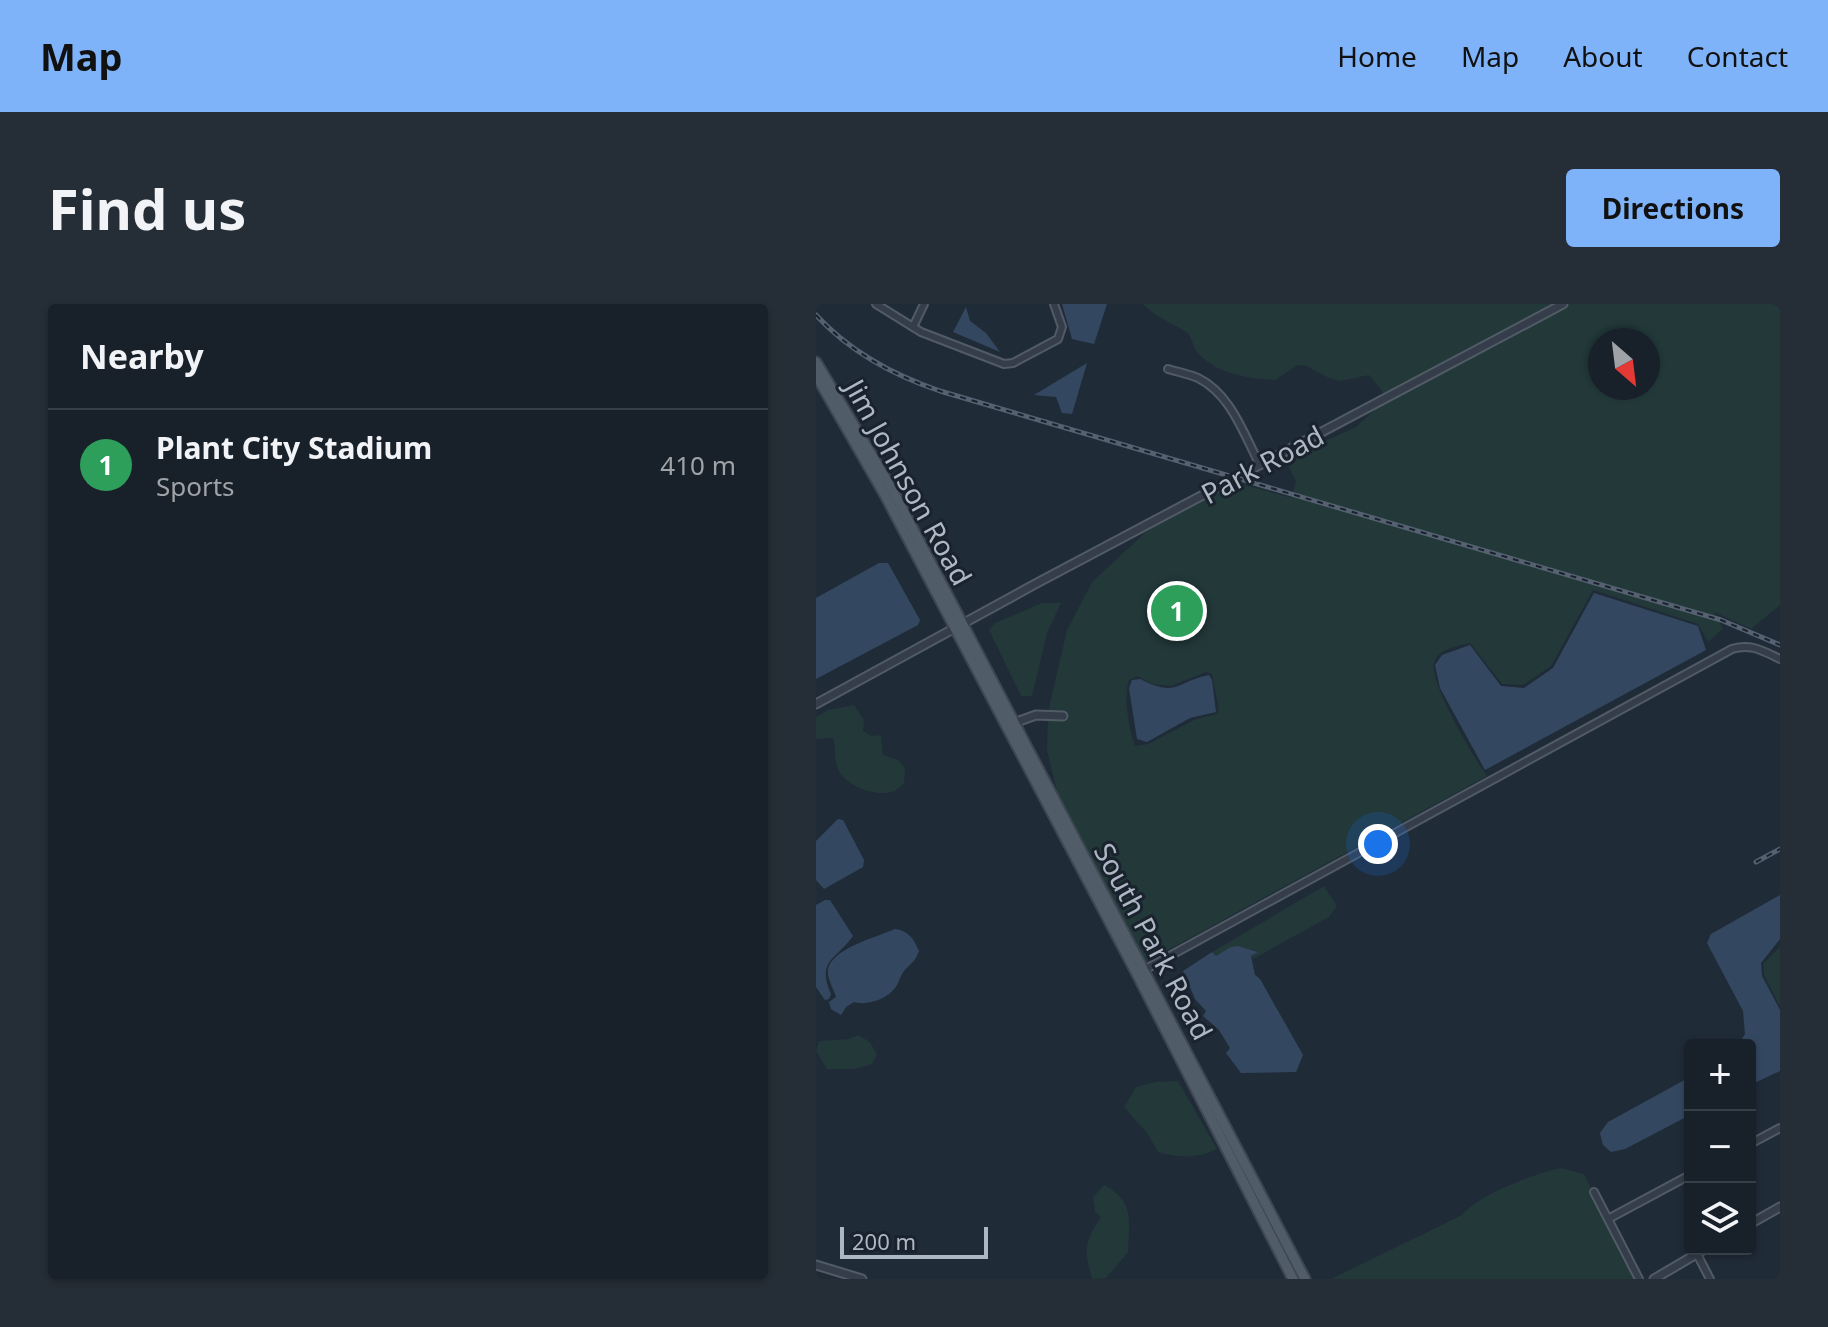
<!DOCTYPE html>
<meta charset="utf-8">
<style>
body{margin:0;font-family:"Noto Sans",sans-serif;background:#252d36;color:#f1f3f6}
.controls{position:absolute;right:24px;bottom:24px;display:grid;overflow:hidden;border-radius:8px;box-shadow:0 2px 6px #0004}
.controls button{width:72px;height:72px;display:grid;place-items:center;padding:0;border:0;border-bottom:2px solid #363e47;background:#18202a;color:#f1f3f6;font:40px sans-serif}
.compass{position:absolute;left:772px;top:24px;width:72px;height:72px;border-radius:50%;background:#18202a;box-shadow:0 2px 6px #0004;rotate:152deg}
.scale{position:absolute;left:24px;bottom:20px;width:148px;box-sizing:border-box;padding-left:8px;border:4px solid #aeb8c5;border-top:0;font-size:22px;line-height:28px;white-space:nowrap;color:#aeb8c5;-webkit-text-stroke:6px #19222d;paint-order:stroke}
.you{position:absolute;left:562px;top:540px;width:28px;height:28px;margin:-20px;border:6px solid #fff;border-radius:50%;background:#1a73e8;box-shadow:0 0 0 12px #1a73e833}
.badge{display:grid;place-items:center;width:52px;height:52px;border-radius:50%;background:#7fb3f9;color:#fff;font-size:26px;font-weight:700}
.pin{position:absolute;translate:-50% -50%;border:4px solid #fff;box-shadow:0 2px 8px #0006}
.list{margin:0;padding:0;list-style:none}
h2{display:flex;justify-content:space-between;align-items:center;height:104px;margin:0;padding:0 32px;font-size:34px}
h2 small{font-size:26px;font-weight:400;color:#9fa3a8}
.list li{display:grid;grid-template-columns:52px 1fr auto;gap:24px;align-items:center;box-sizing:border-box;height:112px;padding:0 32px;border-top:2px solid #363e47}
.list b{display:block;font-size:30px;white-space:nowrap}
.list p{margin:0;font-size:26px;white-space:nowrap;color:#9fa3a8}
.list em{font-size:26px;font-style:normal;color:#9fa3a8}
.icon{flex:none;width:44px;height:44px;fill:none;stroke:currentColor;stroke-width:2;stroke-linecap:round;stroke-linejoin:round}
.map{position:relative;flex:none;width:964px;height:975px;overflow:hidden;border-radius:8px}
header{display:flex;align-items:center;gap:48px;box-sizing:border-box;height:112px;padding:0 40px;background:#7fb3f9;color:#111}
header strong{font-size:38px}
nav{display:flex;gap:44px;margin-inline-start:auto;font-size:28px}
.intro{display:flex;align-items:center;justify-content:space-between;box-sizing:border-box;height:192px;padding:0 48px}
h1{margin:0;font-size:56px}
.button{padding:20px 36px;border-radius:8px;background:#7fb3f9;color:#111;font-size:28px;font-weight:700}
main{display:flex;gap:48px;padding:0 48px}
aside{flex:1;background:#18202a;border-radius:8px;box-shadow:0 2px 6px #0004}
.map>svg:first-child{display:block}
.green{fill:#223839;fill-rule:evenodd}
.water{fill:#334860}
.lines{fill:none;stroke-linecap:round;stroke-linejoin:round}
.minor-casing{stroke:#515b66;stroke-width:10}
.tertiary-casing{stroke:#515b66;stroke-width:11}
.primary-casing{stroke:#3d4652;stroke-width:13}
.minor{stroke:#343d49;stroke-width:6}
.tertiary{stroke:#343d49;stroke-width:7}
.primary{stroke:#515c69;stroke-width:9}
.rail-casing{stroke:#556170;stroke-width:5}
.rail{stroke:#19222d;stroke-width:2;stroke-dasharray:6;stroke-linecap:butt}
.labels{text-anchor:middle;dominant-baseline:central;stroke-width:6;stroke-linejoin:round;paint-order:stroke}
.street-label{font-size:28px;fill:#aeb8c5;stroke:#19222d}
</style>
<header>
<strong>Map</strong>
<nav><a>Home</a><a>Map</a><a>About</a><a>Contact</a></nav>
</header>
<div class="intro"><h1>Find us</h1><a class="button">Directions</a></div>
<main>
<aside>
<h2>Nearby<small></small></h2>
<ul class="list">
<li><span class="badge" style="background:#2e9e5b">1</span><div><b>Plant City Stadium</b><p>Sports</p></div><em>410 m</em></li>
</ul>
</aside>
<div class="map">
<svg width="964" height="975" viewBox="0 0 964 975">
<rect width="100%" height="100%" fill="#202b38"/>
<g class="green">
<path d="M327,0H740L567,92L566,87L553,71L524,77L513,74L490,62L482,61L459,76C434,75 400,70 382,49C376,43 377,33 370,28C355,18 340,14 327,0Z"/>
<path d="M753,0H964V301L935,325L898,308L907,325L892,338L882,320L777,286L735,362L707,381L686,380L654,339C642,342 621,345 618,359C613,378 658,454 671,472L328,659L243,496L231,446L232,414L249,415V410L232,408L251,326L276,278L331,227L351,213L418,178L476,194L480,177L469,155L540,123L565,100ZM784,36H832V84H784ZM390,368L396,370L403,406L401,410L380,415L332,440L319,442C313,424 307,394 313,376L321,372L337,380L355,382Z"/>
<polygon points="226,299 245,299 231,329 216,392 205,392 173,326 179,319"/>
<path d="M38,401L48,416L47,427L55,432L65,431L67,451L82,456L89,464L88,480C84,482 82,486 78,487C60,494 29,482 22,465C18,456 20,444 17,434L0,435V413L12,406Z"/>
<polygon points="508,582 521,602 513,613 437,655 435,652 441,648 440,647 422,642 400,652 396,648"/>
<polygon points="964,643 964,702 948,671 947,660"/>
<polygon points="42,731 54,738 61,751 56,760 39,765 11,765 0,747 3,737 33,735"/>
<path d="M362,777L401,845C380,855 364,854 342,848L331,829L308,803L320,783L340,778Z"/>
<path d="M745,864L768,870L776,886L774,888L820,975H515L646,911C662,891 719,869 745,864Z"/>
<path d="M288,881C319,897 313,917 312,948L290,974L276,975C268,947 268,938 285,913L279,908L277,893Z"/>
</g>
<g class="water">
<polygon points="246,0 291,0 278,40 256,35"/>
<polygon points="150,3 154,17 170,29 184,48 137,28"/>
<polygon points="271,59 256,110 246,109 240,93 218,91"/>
<polygon points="63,259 72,259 104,316 102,321 0,375 0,294"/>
<polygon points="778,289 882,322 890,346 669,466 624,384 619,361 626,351 654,341 685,382 708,384 737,364"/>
<path d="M393,371L396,376L400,408L374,414L331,438L321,435L313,384L316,376L324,375C362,394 359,378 393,371Z"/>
<polygon points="22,515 27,516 48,556 47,563 8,585 0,576 0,537"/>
<polygon points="964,591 964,635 945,659 946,672 964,706 964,767 934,781 934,741 922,741 929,730 927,707 891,639 895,630"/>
<path d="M9,596H14L37,632C20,656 0,656 15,690L13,695L9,696L0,683V601Z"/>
<path d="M79,625C93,627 97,634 103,647C99,658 95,659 88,667C84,672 83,679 79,684C71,695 51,702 38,698L30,703L25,711L15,705L13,698L20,693C18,686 12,676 12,669C11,645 62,633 79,625Z"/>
<polygon points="422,642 442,648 435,652 439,671 444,675 487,751 480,768 425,769 410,749 414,744 403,726 387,712 390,707 379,695 367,667 396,648 400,652 415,643"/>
<polygon points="874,773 874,811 809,845 795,848 787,841 784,829 792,818"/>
</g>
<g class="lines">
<g class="minor-casing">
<g id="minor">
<polyline points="60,0 105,28 188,60 197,59 242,35 246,23 238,0"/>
<polyline points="97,23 108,0"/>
<path d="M352,65C362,68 373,70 382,74C415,90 428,131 444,161"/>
<path d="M328,666L916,345C935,339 947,347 964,355"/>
<polyline points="934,840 964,824"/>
<polyline points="778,888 823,975"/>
<polyline points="792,915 874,871"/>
<polyline points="881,950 894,975"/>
</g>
</g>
<g class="tertiary-casing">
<g id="tertiary">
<polyline points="0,400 221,279 747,0"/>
<polyline points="195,420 220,411 247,412"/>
<polyline points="934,920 964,903"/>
<polyline points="0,961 46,975"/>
<polyline points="838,975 889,945"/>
</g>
</g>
<g class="primary-casing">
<g id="primary">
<polyline points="0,58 77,187 489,975"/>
<polyline points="0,71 69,191 321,670 477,975"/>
</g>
</g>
<use href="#minor" class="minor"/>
<use href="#tertiary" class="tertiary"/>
<use href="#primary" class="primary"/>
<g class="rail-casing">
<g id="rail">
<path d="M0,11C34,48 77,71 124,87L905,316L964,341"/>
<polyline points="940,558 964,545"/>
</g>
</g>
<use href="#rail" class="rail"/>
</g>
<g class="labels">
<g class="street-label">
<text transform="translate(446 160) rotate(-28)">Park Road</text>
<text transform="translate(93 178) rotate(61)">Jim Johnson Road</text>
<text transform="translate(338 637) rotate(62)">South Park Road</text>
</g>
</g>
</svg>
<div class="controls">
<button>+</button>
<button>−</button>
<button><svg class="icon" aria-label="layers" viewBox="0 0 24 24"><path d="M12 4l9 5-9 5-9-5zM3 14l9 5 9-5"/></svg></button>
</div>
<svg class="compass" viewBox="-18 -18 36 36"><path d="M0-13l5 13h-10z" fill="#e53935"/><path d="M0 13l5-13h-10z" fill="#9fa3a8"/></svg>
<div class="scale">200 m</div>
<div class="you"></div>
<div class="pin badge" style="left:361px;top:307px;background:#2e9e5b">1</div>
</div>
</main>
